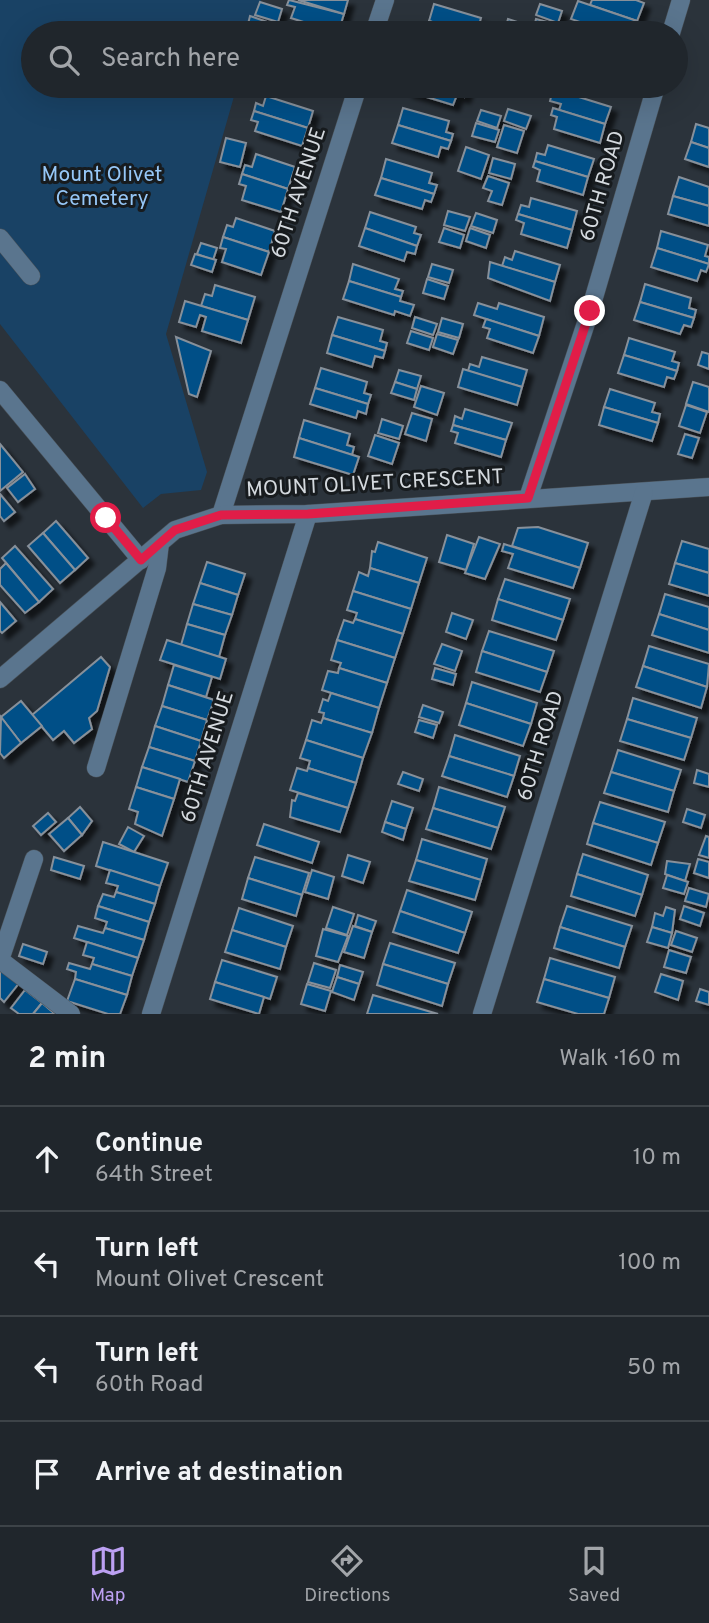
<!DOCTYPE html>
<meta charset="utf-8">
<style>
body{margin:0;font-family:Overpass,sans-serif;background:#2d3238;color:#f1f3f6}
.stop{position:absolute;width:21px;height:21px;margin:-16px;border:5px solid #e11d48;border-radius:50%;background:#fff}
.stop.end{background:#e11d48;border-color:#fff;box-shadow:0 2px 7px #0008}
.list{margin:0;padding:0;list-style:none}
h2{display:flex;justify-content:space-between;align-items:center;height:91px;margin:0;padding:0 28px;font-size:30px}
h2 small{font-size:23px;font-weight:400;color:#a2a5a9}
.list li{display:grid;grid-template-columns:46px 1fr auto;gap:21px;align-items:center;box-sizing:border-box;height:105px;padding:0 28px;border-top:2px solid #3d4348}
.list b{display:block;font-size:26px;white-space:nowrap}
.list p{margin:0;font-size:23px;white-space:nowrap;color:#a2a5a9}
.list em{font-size:23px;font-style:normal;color:#a2a5a9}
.icon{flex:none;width:38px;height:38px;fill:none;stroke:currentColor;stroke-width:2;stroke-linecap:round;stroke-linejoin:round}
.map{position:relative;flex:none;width:709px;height:1014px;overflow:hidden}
.search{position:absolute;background:#20262c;box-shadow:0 7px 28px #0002;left:21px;right:21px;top:21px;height:77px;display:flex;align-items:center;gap:18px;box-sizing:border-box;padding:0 24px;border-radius:38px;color:#a2a5a9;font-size:26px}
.sheet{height:511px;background:#20262c}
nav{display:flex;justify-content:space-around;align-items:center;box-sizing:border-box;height:98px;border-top:2px solid #3d4348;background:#20262c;font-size:19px;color:#a2a5a9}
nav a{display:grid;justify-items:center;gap:4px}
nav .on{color:#bca0f2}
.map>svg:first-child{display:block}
.green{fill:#194265}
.building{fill:#025087;stroke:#87909a;stroke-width:2;filter:url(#shadow)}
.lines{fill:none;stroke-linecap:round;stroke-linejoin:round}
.minor-casing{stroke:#495158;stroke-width:19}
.minor{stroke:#5a758e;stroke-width:18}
.route{stroke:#e11d48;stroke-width:9}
.labels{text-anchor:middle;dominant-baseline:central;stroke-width:6;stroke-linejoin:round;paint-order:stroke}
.park-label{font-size:21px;fill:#96c7f7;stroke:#171b1e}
.street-label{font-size:21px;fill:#d4d9de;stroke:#171b1e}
</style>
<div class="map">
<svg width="709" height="1014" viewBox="0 0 709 1014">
<defs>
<filter id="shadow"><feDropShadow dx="6" dy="6" stdDeviation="2" flood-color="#0009"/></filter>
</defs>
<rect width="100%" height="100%" fill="#2b333b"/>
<polygon class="green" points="0,0 261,0 252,33 33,33 33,86 237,86 166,334 207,472 201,490 161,494 143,508 0,324"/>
<g class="building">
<polygon points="289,0 344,14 338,33 291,18 295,7 287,5"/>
<polygon points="298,0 348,0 344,14"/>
<polygon points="592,0 636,0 644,3 637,21 590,5"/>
<polygon points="578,1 637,21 633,33 612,33 571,19"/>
<polygon points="260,2 282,9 278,22 255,15"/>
<polygon points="434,4 481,18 479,25 486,27 484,33 468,33 429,21"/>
<polygon points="540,4 562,11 558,23 536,15"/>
<polygon points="250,16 279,26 276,33 247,28"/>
<polygon points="508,19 530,26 527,33 504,33"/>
<polygon points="536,19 558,25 556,33 533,31"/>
<polygon points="429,21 468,33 425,33"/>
<polygon points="409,86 457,86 467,89 464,97 457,95 453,105 407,91"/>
<polygon points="553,89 611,107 605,124 559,110 561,104 550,101"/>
<polygon points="266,96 313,111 308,128 254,111 256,103 263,106"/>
<polygon points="403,108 449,121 446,132 453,134 451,141 398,125"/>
<polygon points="553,108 605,124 600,143 554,129 557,117 551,115"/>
<polygon points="508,109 531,116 526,129 504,121"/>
<polygon points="481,110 501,116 497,128 477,121"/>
<polygon points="254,111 308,128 302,146 255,131 258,122 251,120"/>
<polygon points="476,123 499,130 495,142 472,136"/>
<polygon points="696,124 709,128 709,148 691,142"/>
<polygon points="398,125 451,141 448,149 441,147 438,157 392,143"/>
<polygon points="504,125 524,131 517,153 497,147"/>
<polygon points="226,138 246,143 240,167 220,162"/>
<polygon points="691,142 709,148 709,167 685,159"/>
<polygon points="548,145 594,159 588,177 535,161 537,153 545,155"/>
<polygon points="466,147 489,155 481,179 458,171"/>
<polygon points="256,154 295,167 288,189 242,174 245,165 252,167"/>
<polygon points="493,158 515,164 511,179 489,173"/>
<polygon points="386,159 432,173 429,183 437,185 434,194 381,178"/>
<polygon points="535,161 588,177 583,195 537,181 540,170 533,167"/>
<polygon points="242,174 288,189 281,212 242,200 246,186 239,184"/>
<polygon points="488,176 509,183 502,205 488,201 492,191 483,188"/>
<polygon points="679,177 709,187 709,206 673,196"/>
<polygon points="381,178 434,194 431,202 425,200 422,209 375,195"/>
<polygon points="673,196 709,206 709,226 668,214"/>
<polygon points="531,198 577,211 572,230 518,214 521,205 529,207"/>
<polygon points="448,211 470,217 465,231 444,225"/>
<polygon points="370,212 416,227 414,233 421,235 417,246 365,228"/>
<polygon points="476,213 497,220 493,233 471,226"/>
<polygon points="518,214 572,230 567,248 521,234 524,223 516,220"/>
<polygon points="236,218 275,231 269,252 223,237 227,225 233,227"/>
<polygon points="365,228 417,246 415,254 407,252 404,261 359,246"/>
<polygon points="444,228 464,235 460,248 439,242"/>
<polygon points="470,228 490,235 486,248 466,241"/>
<polygon points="661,231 708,245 705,256 709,257 709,264 657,248"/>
<polygon points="223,237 269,252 261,275 222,262 226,249 220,248"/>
<polygon points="201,243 217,248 213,260 197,254"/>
<polygon points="657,248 709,264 706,272 701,270 697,281 651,267"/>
<polygon points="515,251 560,265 555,282 502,266 505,257 512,260"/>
<polygon points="195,254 216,260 212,272 191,265"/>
<polygon points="490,262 555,282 550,301 488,278"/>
<polygon points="353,264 399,279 395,289 403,291 401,297 349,281"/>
<polygon points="432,264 453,270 449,283 428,277"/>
<polygon points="427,279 448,286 444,299 423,293"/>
<polygon points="349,281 401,297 400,301 414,305 410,316 395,311 394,315 343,299"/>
<polygon points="645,284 691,298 689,308 696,310 694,318 640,302"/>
<polygon points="215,285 255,297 248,320 201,306 205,294 212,296"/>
<polygon points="185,301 248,320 241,343 202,331 206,317 200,315 196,327 179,322"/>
<polygon points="640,302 694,318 691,327 684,325 680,334 634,320"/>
<polygon points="478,303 497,309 499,303 544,317 539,336 474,315"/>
<polygon points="338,317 383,330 380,341 387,343 385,351 332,335"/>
<polygon points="415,317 437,324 433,335 412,328"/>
<polygon points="442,318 463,324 459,338 438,332"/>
<polygon points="486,319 539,336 533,353 487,338 490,329 483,327"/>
<polygon points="411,331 433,338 429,350 407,343"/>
<polygon points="437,334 458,340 453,354 433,347"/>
<polygon points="332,335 385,351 383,358 375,356 372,367 327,353"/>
<polygon points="176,337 211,351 197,397 189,394"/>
<polygon points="629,338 675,352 672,361 679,363 677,371 624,355"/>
<polygon points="702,352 709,354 709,369 698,365"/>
<polygon points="624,355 677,371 674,379 667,377 664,387 618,373"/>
<polygon points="482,357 527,370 522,387 468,371 470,364 479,367"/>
<polygon points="321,368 367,382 364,393 371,395 368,404 315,388"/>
<polygon points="463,369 522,387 517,405 458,387"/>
<polygon points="399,370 421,376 417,389 395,382"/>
<polygon points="395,382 417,389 414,400 391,393"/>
<polygon points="693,382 709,387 709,412 686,404"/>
<polygon points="421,386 444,393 437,415 414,407"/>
<polygon points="315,388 368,404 366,414 358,411 356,418 310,404"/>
<polygon points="610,389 655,403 652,412 660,414 658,423 604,407"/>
<polygon points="686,405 707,412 700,433 679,426"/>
<polygon points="604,407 658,423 652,441 599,425"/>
<polygon points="465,409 512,423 506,440 453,425 455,416 462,419"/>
<polygon points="412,413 432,419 426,441 405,434"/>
<polygon points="382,419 403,426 399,439 378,433"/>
<polygon points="304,420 350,434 347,445 354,447 352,455 299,438"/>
<polygon points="453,425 506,440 501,457 455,443 458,433 451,431"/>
<polygon points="685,434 699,438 692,458 678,454"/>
<polygon points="375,435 399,443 392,464 368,456"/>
<polygon points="299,438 359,457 353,475 294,457"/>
<polygon points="0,444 23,472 0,491"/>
<polygon points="25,474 35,489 18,502 7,488"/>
<polygon points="0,494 15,512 4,521 0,516"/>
<polygon points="56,521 88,558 75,570 43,533"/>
<polygon points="538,527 588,543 580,568 512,546 518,528"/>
<polygon points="43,533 75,570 60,583 28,546"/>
<polygon points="447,535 474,544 466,570 439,562"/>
<polygon points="479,537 500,544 485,579 465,573"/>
<polygon points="682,541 709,549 709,573 675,563"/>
<polygon points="378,542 427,558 419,583 370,568 372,551 375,552"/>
<polygon points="504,544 580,568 573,588 508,568 513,554 502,551"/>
<polygon points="15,546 53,589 39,602 2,558"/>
<polygon points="207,562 245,574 238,595 200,583"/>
<polygon points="6,563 39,602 25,613 0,585 0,569"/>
<polygon points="675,563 709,573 709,596 669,584"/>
<polygon points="370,568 419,583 411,609 353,591 359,572 368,576"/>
<polygon points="505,579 570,599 563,620 498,599"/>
<polygon points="200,583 238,595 232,615 193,604"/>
<polygon points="353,591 411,609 403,634 355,619 357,613 347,610"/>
<polygon points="665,594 709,607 709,630 659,614"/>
<polygon points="498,599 563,620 556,640 492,620"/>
<polygon points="0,602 16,621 2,633 0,631"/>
<polygon points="193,604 232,615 225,635 187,624"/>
<polygon points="452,613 473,620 466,639 446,632"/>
<polygon points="659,614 709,630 709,653 652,635"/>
<polygon points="355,619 403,634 395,658 337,640 344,620 353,623"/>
<polygon points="187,624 225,635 219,657 181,645"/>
<polygon points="489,631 554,651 547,672 482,651"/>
<polygon points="167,640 226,659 220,679 160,660"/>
<polygon points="337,640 395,658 387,683 339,668 341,663 331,660"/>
<polygon points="442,644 462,651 455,671 434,664"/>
<polygon points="649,646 709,664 707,687 643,666"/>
<polygon points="482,651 547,672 540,692 476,672"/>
<polygon points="101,657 110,667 97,711 89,718 92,729 74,743 64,731 53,740 32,715"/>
<polygon points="174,665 212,677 206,697 168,685"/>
<polygon points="643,666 707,687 701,708 636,687"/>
<polygon points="339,668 387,683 379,708 322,690 328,671 338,673"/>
<polygon points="435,668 456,674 453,685 432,679"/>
<polygon points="472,682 537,703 531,724 466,703"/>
<polygon points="168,685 214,700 207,720 162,706"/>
<polygon points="331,693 379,708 372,733 323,718 324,713 319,712 323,699 328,701"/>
<polygon points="633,698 697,718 691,738 627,719"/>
<polygon points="21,701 42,726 21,743 1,717"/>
<polygon points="466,703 531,724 523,746 459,725"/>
<polygon points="423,705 443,712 439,723 419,717"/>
<polygon points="162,706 207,720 201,741 155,726"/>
<polygon points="1,717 21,743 4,758 0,753"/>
<polygon points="323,718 372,733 363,758 306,740 312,720 321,723"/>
<polygon points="627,719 691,738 684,760 620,741"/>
<polygon points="419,720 437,725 433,738 415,732"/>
<polygon points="155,726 201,741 195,761 149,747"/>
<polygon points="455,735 520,756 514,776 449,756"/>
<polygon points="306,740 363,758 356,783 308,768 310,761 300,758"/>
<polygon points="149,747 195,761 188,782 142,767"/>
<polygon points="618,750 681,770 674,791 611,772"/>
<polygon points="449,756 514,776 507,797 442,776"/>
<polygon points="142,767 180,779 174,799 136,787"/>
<polygon points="297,768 307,771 308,768 356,783 348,808 290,790"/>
<polygon points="697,770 709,774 709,787 694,783"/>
<polygon points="403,772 423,779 419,791 398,784"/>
<polygon points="611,772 674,791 668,812 604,793"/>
<polygon points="136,787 174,799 162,836 135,824 138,812 129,809"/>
<polygon points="439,787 505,807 498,828 433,808"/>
<polygon points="298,793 348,808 340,832 290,817 292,800 295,801"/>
<polygon points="392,801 413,808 406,829 385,822"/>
<polygon points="600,802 665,822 658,843 593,823"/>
<polygon points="80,807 92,821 82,835 68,818"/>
<polygon points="433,808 498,828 491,849 426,829"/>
<polygon points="687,809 705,815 701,828 683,822"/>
<polygon points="48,813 56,822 41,835 33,826"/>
<polygon points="68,818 82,835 64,851 49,834"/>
<polygon points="385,822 406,829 403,840 382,832"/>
<polygon points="593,823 658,843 651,865 587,844"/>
<polygon points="264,824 319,842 312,863 257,845"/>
<polygon points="128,827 144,836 134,852 119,844"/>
<polygon points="706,836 709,837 709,858 699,855"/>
<polygon points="422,839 487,859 481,880 416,860"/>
<polygon points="103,842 168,863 160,886 96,866"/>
<polygon points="583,854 648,875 642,895 577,874"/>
<polygon points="348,855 370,862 363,883 342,876"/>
<polygon points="54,857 84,866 80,879 51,870"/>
<polygon points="255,857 309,873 302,895 248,878"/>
<polygon points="698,859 709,862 709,878 694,873"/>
<polygon points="416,860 481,880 475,900 409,881"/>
<polygon points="667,861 690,864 685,881 665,874"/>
<polygon points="110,870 160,886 155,904 116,892 118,886 106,883"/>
<polygon points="312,870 334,877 328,899 305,892"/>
<polygon points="577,874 642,895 635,916 571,896"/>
<polygon points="667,875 688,882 684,894 663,888"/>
<polygon points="248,878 302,895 296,916 242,899"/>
<polygon points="689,888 709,894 706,907 685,901"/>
<polygon points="407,890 472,912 465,933 400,911"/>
<polygon points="116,892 155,904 149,922 98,906 103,894 114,897"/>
<polygon points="98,906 149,922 144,940 105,928 107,922 95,918"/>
<polygon points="567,906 632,926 625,947 560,927"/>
<polygon points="684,906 704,913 700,926 680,919"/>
<polygon points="333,907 354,914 347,935 326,928"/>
<polygon points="666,907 675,910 672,933 652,927 655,913 663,916"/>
<polygon points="239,908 293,926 286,947 232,930"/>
<polygon points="400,911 465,933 458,953 393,932"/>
<polygon points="358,915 376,921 372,932 355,926"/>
<polygon points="78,926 103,933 105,928 144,940 138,958 74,938"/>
<polygon points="353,926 372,932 364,958 344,952"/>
<polygon points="560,927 625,947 619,968 554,948"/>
<polygon points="652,927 672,933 668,948 647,942"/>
<polygon points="323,929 348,936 338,962 316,956"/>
<polygon points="232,930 286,947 280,969 225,952"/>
<polygon points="676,931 697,938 692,952 671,945"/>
<polygon points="87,942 138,958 132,976 92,964 94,958 83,955"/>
<polygon points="390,943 455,963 448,984 383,964"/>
<polygon points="23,944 47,952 43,964 19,956"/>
<polygon points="669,950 691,957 686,973 664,967"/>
<polygon points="550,958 615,977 609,998 544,979"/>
<polygon points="222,960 277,977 270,999 215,982"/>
<polygon points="69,963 90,969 92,964 132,976 127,995 75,979 76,972 67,969"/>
<polygon points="314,963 336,970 330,988 308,982"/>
<polygon points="383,964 448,984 442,1006 377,985"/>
<polygon points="340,965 363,972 359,984 337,977"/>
<polygon points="0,967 20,982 4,1002 0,998"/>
<polygon points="661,974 683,981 678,1000 655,992"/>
<polygon points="337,977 359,984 354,1000 332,992"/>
<polygon points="75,979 127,995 120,1014 108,1014 67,1001"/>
<polygon points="544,979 609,998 604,1014 578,1014 537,1002"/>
<polygon points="215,982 264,997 259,1014 210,999"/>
<polygon points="307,984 331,991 325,1011 301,1004"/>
<polygon points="700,989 709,992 709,1005 696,1001"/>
<polygon points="25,990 42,1003 33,1014 19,1014 11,1008"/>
<polygon points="373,995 438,1014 367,1014"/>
<polygon points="42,1003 55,1014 33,1014"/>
</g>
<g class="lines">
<g class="minor-casing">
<g id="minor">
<polyline points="374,33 385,0"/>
<polyline points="671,33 681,0"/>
<polyline points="0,238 31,276"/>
<polyline points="0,390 141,560"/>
<polyline points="528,498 590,311 656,86"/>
<polyline points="221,515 358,86"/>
<polyline points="0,679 175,530 221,515 308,514 709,487"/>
<polyline points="96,768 157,568 160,543"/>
<polyline points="34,859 0,960 71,1014"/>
<polyline points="151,1014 308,514"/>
<polyline points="482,1014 644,492"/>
</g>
</g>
<use href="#minor" class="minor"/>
</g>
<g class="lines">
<polyline class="route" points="106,518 141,560 175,530 221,515 308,514 528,498 590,311"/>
</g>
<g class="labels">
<g class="park-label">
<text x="102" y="175">Mount Olivet<tspan x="102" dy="24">Cemetery</tspan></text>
</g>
<g class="street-label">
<text transform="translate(603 186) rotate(-74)">60TH ROAD</text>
<text transform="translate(299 193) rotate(-72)">60TH AVENUE</text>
<text transform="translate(375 484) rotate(-3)">MOUNT OLIVET CRESCENT</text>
<text transform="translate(541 746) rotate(-73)">60TH ROAD</text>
<text transform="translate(208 757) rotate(-73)">60TH AVENUE</text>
</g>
</g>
</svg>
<div class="stop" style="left:106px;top:518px"></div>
<div class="stop end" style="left:590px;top:311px"></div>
<div class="search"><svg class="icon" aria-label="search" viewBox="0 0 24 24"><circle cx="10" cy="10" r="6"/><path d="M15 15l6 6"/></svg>Search here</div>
</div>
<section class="sheet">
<h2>2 min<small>Walk · 160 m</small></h2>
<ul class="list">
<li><svg class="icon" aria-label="ahead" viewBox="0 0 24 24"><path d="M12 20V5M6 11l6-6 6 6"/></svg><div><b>Continue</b><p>64th Street</p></div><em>10 m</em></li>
<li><svg class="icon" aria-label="left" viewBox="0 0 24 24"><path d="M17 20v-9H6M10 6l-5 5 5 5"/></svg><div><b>Turn left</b><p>Mount Olivet Crescent</p></div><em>100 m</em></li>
<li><svg class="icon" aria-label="left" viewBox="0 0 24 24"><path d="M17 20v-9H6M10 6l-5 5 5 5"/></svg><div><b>Turn left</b><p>60th Road</p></div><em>50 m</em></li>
<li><svg class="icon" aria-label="arrive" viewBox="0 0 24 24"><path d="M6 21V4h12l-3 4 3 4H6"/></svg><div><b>Arrive at destination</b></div></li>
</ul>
</section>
<nav>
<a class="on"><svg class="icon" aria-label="map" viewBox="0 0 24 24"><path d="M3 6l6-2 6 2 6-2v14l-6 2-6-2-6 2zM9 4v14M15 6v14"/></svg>Map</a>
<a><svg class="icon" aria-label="directions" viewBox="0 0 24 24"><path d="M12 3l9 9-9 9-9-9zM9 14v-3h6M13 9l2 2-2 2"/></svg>Directions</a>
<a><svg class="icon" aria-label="saved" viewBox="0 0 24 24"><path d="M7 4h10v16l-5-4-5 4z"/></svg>Saved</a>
</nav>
